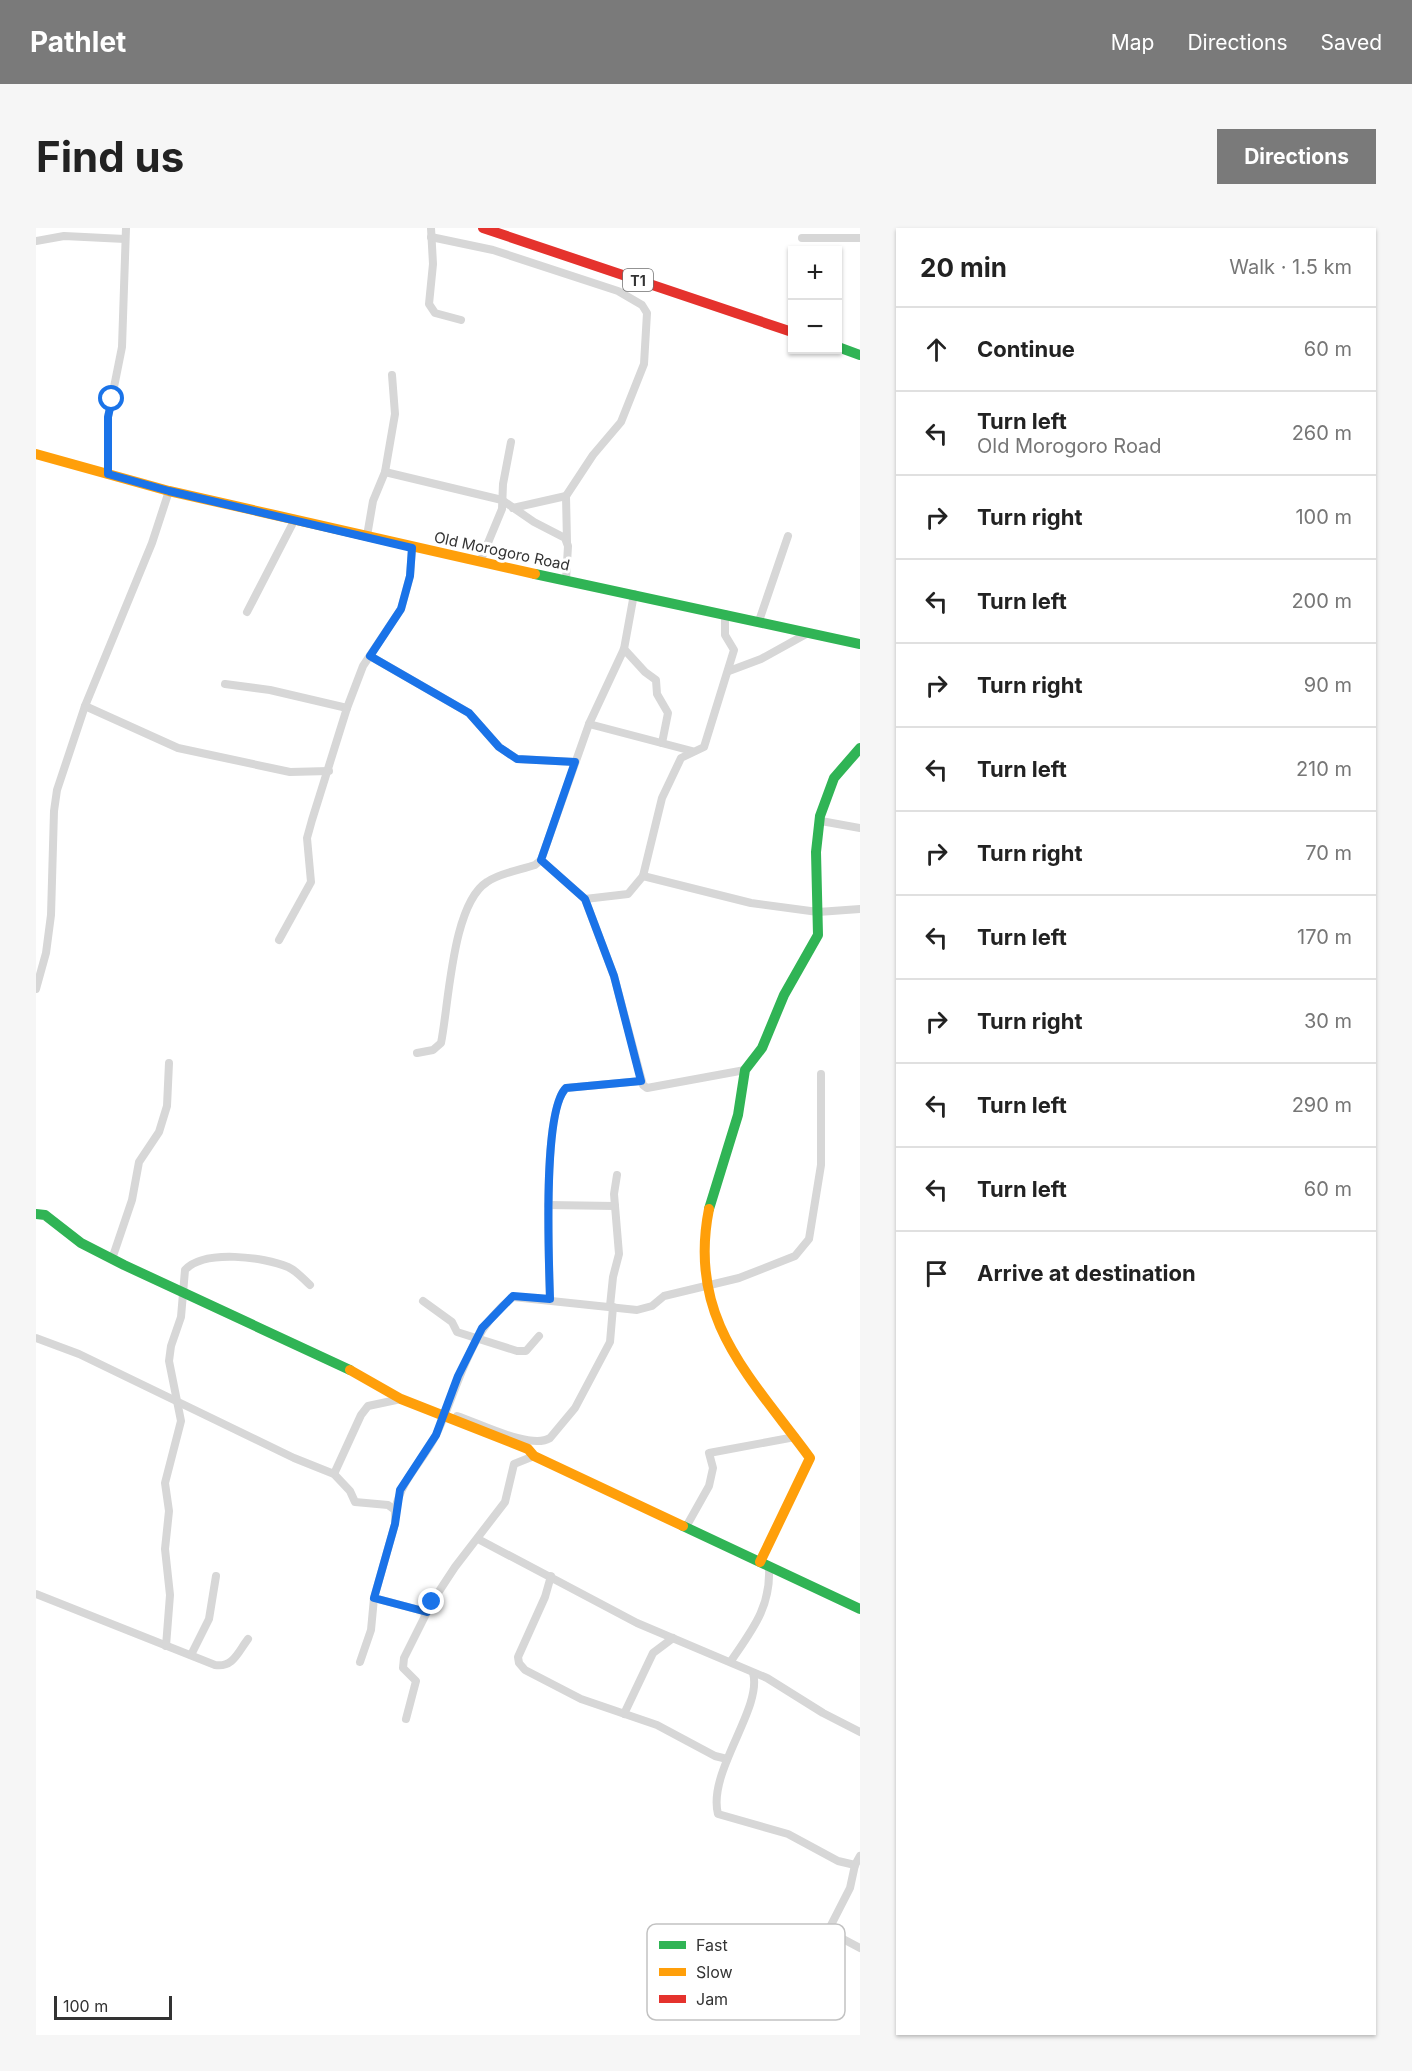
<!DOCTYPE html>
<meta charset="utf-8">
<style>
body{margin:0;font-family:Inter,sans-serif;background:#f6f6f6;color:#222}
.controls{position:absolute;right:18px;top:18px;display:grid;overflow:hidden;border-radius:0px;box-shadow:0 2px 4px #0004}
.controls button{width:54px;height:54px;display:grid;place-items:center;padding:0;border:0;border-bottom:2px solid #e0e0e0;background:#fff;color:#222;font:30px sans-serif}
.scale{position:absolute;left:18px;bottom:15px;width:118px;box-sizing:border-box;padding-left:6px;border:3px solid #333;border-top:0;font-size:16px;line-height:21px;white-space:nowrap;color:#333;-webkit-text-stroke:4px #fff;paint-order:stroke}
.stop{position:absolute;width:18px;height:18px;margin:-14px;border:4px solid #1a73e8;border-radius:50%;background:#fff}
.stop.end{background:#1a73e8;border-color:#fff;box-shadow:0 2px 6px #0008}
.list{margin:0;padding:0;list-style:none}
h2{display:flex;justify-content:space-between;align-items:center;height:78px;margin:0;padding:0 24px;font-size:26px}
h2 small{font-size:20px;font-weight:400;color:#767676}
.list li{display:grid;grid-template-columns:39px 1fr auto;gap:18px;align-items:center;box-sizing:border-box;height:84px;padding:0 24px;border-top:2px solid #e0e0e0}
.list b{display:block;font-size:22px;white-space:nowrap}
.list p{margin:0;font-size:20px;white-space:nowrap;color:#767676}
.list em{font-size:20px;font-style:normal;color:#767676}
.icon{flex:none;width:33px;height:33px;fill:none;stroke:currentColor;stroke-width:2;stroke-linecap:round;stroke-linejoin:round}
.map{position:relative;flex:none;width:824px;height:1807px;overflow:hidden;border-radius:0px}
header{display:flex;align-items:center;gap:36px;box-sizing:border-box;height:84px;padding:0 30px;background:#7a7a7a;color:#fff}
header strong{font-size:28px}
nav{display:flex;gap:33px;margin-inline-start:auto;font-size:21px}
.intro{display:flex;align-items:center;justify-content:space-between;box-sizing:border-box;height:144px;padding:0 36px}
h1{margin:0;font-size:42px}
.button{padding:15px 27px;border-radius:0px;background:#7a7a7a;color:#fff;font-size:21px;font-weight:700}
main{display:flex;gap:36px;padding:0 36px}
aside{flex:1;background:#fff;border-radius:0px;box-shadow:0 2px 4px #0004}
.map>svg:first-child{display:block}
.lines{fill:none;stroke-linecap:round;stroke-linejoin:round}
.street{stroke:#d7d7d7;stroke-width:8}
.fast{stroke:#30b455;stroke-width:10}
.slow{stroke:#ff9f0a;stroke-width:10}
.jam{stroke:#e5322d;stroke-width:10}
.route{stroke:#1a73e8;stroke-width:8}
.labels{text-anchor:middle;dominant-baseline:central;stroke-width:6;stroke-linejoin:round;paint-order:stroke}
.shield{fill:#fff;stroke:#707070;stroke-width:1.5}
.shield-label{font-size:14px;font-weight:bold;fill:#333}
.street-label{font-size:15px;fill:#333;stroke:#fff}
.key{fill:#fff;stroke:#c2c2c2;stroke-width:1.5}
.key-label{font-size:16px;fill:#333}
</style>
<header>
<strong>Pathlet</strong>
<nav><a>Map</a><a>Directions</a><a>Saved</a></nav>
</header>
<div class="intro"><h1>Find us</h1><a class="button">Directions</a></div>
<main>
<div class="map">
<svg width="824" height="1807" viewBox="0 0 824 1807">
<rect width="100%" height="100%" fill="#fff"/>
<g class="lines">
<g class="street">
<polyline points="395,0 397,36 393,76 399,85 425,92"/>
<polyline points="395,9 457,22 582,63 606,77 611,85 608,136 585,194 557,227 530,268 531,314"/>
<polyline points="766,10 824,10"/>
<polyline points="0,13 28,8 89,11"/>
<polyline points="349,244 466,272 498,294 529,310 532,318 530,352"/>
<polyline points="72,246 72,189 86,119 90,0"/>
<polyline points="477,280 530,268"/>
<polyline points="331,308 337,273 349,244 359,186 356,147"/>
<polyline points="444,334 466,281 467,256 475,214"/>
<polyline points="211,384 259,291"/>
<polyline points="723,393 752,308"/>
<polyline points="588,421 609,444 620,452 621,466 632,485 626,515"/>
<polyline points="334,428 433,485 463,519 481,531 539,534"/>
<polyline points="693,443 725,431 772,405"/>
<polyline points="189,456 234,462 311,480"/>
<polyline points="49,478 142,520 254,544 293,543"/>
<polyline points="553,496 656,523"/>
<polyline points="785,593 824,600"/>
<polyline points="505,632 549,671 578,748 607,857 611,860 709,842"/>
<polyline points="607,648 715,675 782,684 824,681"/>
<polyline points="549,671 592,666 607,648 626,570 645,530 668,519 698,422 689,407 689,386"/>
<polyline points="243,712 275,654 271,610 276,592 311,480 327,438 365,381 374,348 376,320"/>
<polyline points="0,761 10,725 15,687 18,583 21,562 49,478 116,315 133,263"/>
<path d="M381,825L397,822L405,815C413,776 416,676 451,654C464,645 484,642 499,637L505,632L553,496L588,421L598,366"/>
<polyline points="512,977 579,978"/>
<polyline points="76,1031 96,972 103,934 123,904 131,878 133,835"/>
<path d="M514,1072C513,1033 506,883 530,860L605,853"/>
<polyline points="387,1073 416,1094 421,1104 481,1123 490,1123 503,1108"/>
<polyline points="574,1078 577,1049 583,1026 578,966 581,947"/>
<polyline points="0,1110 43,1126 258,1230 298,1246 314,1263 319,1274 352,1277 359,1282 359,1296 338,1370 335,1402 324,1434"/>
<path d="M421,1188C443,1195 495,1222 514,1210L539,1180L574,1114L577,1079"/>
<polyline points="298,1246 325,1187 332,1178 365,1171"/>
<path d="M359,1282C366,1250 386,1235 400,1207C423,1159 432,1103 477,1069L601,1082L616,1078L628,1068L703,1050L759,1028L773,1011L785,937V846"/>
<polyline points="650,1299 673,1258 677,1240 673,1225 759,1209"/>
<polyline points="442,1311 601,1395 731,1450 787,1485 824,1504"/>
<polyline points="515,1348 509,1369 482,1429 483,1435 489,1442 545,1471 621,1497 679,1528 691,1531"/>
<path d="M0,1366L179,1437C197,1440 202,1424 212,1411"/>
<polyline points="338,1370 391,1384"/>
<path d="M130,1418L134,1367L129,1321L133,1283L129,1255L145,1193L133,1133L135,1118L145,1089L149,1042C168,1021 228,1029 252,1039C261,1043 267,1051 274,1057"/>
<polyline points="155,1427 173,1391 180,1348"/>
<path d="M695,1433C716,1402 735,1379 733,1340"/>
<path d="M717,1445C727,1480 671,1544 682,1586L752,1606L802,1633L819,1637"/>
<polyline points="588,1486 617,1425 637,1410"/>
<polyline points="370,1491 380,1453 367,1440 368,1430 396,1374 419,1339 469,1274 478,1236 498,1228"/>
<polyline points="824,1628 819,1637 814,1660 792,1703 824,1720"/>
</g>
<g class="fast">
<polyline points="802,119 824,127"/>
<polyline points="499,346 824,416"/>
<polyline points="673,981 702,887 709,842 726,820 748,767 782,707 780,624 784,588 798,550 824,520"/>
<polyline points="0,986 9,987 45,1015 88,1037 314,1142"/>
<polyline points="647,1298 824,1381"/>
</g>
<g class="slow">
<polyline points="0,226 133,263 499,346"/>
<path d="M673,981C651,1091 714,1148 774,1230L724,1334"/>
<polyline points="314,1142 365,1171 492,1221 498,1228 647,1298"/>
</g>
<polyline class="jam" points="447,0 756,104"/>
</g>
<g class="lines">
<path class="route" d="M76,171L72,189V246L133,263L376,320L374,348L365,381L334,428L433,485L463,519L481,531L539,534L505,632L549,671L578,748L605,853L530,860C506,883 513,1033 514,1071L477,1068L446,1100L422,1148L400,1207L364,1262L359,1296L338,1370L391,1384L396,1374"/>
</g>
<g class="labels">
<rect class="shield" x="587" y="41" width="30" height="22" rx="4.5"/>
<g class="shield-label">
<text x="602" y="52">T1</text>
</g>
<g class="street-label">
<text transform="translate(466 323) rotate(12)">Old Morogoro Road</text>
</g>
</g>
<rect x="611" y="1696" width="198" height="96" rx="9" class="key"/>
<rect x="623" y="1713" width="27" height="8" fill="#30b455"/>
<rect x="623" y="1740" width="27" height="8" fill="#ff9f0a"/>
<rect x="623" y="1767" width="27" height="8" fill="#e5322d"/>
<g class="key-label">
<text x="660" y="1723">Fast</text>
<text x="660" y="1750">Slow</text>
<text x="660" y="1777">Jam</text>
</g>
</svg>
<div class="controls">
<button>+</button>
<button>−</button>
</div>
<div class="scale">100 m</div>
<div class="stop" style="left:76px;top:171px"></div>
<div class="stop end" style="left:396px;top:1374px"></div>
</div>
<aside>
<h2>20 min<small>Walk · 1.5 km</small></h2>
<ul class="list">
<li><svg class="icon" aria-label="ahead" viewBox="0 0 24 24"><path d="M12 20V5M6 11l6-6 6 6"/></svg><div><b>Continue</b></div><em>60 m</em></li>
<li><svg class="icon" aria-label="left" viewBox="0 0 24 24"><path d="M17 20v-9H6M10 6l-5 5 5 5"/></svg><div><b>Turn left</b><p>Old Morogoro Road</p></div><em>260 m</em></li>
<li><svg class="icon" aria-label="right" viewBox="0 0 24 24"><path d="M7 20v-9h11M14 6l5 5-5 5"/></svg><div><b>Turn right</b></div><em>100 m</em></li>
<li><svg class="icon" aria-label="left" viewBox="0 0 24 24"><path d="M17 20v-9H6M10 6l-5 5 5 5"/></svg><div><b>Turn left</b></div><em>200 m</em></li>
<li><svg class="icon" aria-label="right" viewBox="0 0 24 24"><path d="M7 20v-9h11M14 6l5 5-5 5"/></svg><div><b>Turn right</b></div><em>90 m</em></li>
<li><svg class="icon" aria-label="left" viewBox="0 0 24 24"><path d="M17 20v-9H6M10 6l-5 5 5 5"/></svg><div><b>Turn left</b></div><em>210 m</em></li>
<li><svg class="icon" aria-label="right" viewBox="0 0 24 24"><path d="M7 20v-9h11M14 6l5 5-5 5"/></svg><div><b>Turn right</b></div><em>70 m</em></li>
<li><svg class="icon" aria-label="left" viewBox="0 0 24 24"><path d="M17 20v-9H6M10 6l-5 5 5 5"/></svg><div><b>Turn left</b></div><em>170 m</em></li>
<li><svg class="icon" aria-label="right" viewBox="0 0 24 24"><path d="M7 20v-9h11M14 6l5 5-5 5"/></svg><div><b>Turn right</b></div><em>30 m</em></li>
<li><svg class="icon" aria-label="left" viewBox="0 0 24 24"><path d="M17 20v-9H6M10 6l-5 5 5 5"/></svg><div><b>Turn left</b></div><em>290 m</em></li>
<li><svg class="icon" aria-label="left" viewBox="0 0 24 24"><path d="M17 20v-9H6M10 6l-5 5 5 5"/></svg><div><b>Turn left</b></div><em>60 m</em></li>
<li><svg class="icon" aria-label="arrive" viewBox="0 0 24 24"><path d="M6 21V4h12l-3 4 3 4H6"/></svg><div><b>Arrive at destination</b></div></li>
</ul>
</aside>
</main>
